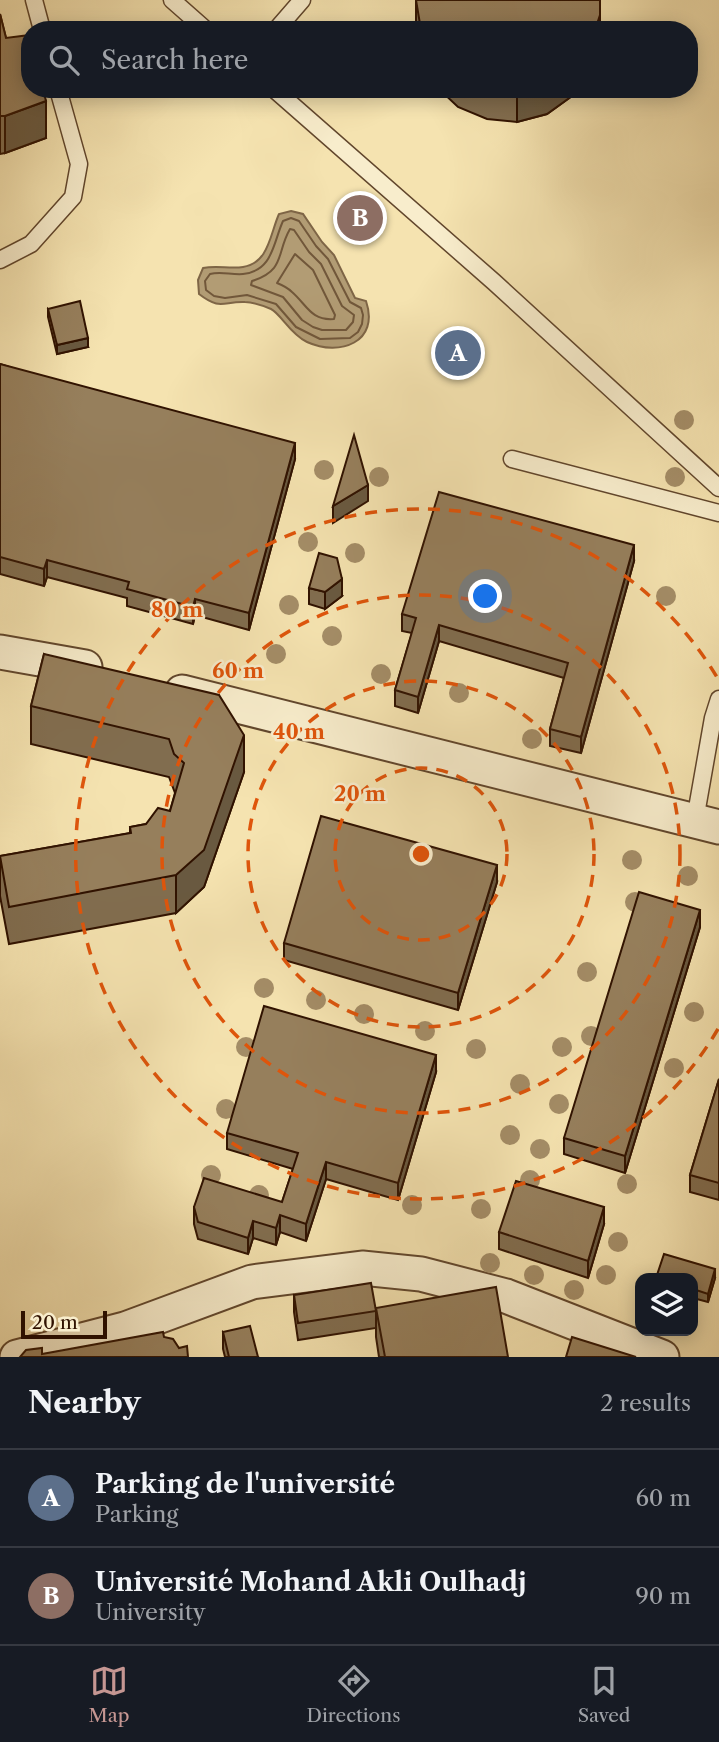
<!DOCTYPE html>
<meta charset="utf-8">
<style>
body{margin:0;font-family:"Libre Caslon Text",serif;background:#242831;color:#f1f3f6}
.controls{position:absolute;right:21px;bottom:21px;display:grid;overflow:hidden;border-radius:14px;box-shadow:0 4px 18px #0003}
.controls button{width:63px;height:63px;display:grid;place-items:center;padding:0;border:0;border-bottom:2px solid #363941;background:#171b24;color:#f1f3f6;font:35px sans-serif}
.scale{position:absolute;left:21px;bottom:18px;width:86px;box-sizing:border-box;padding-left:7px;border:4px solid #301200;border-top:0;font-size:19px;line-height:24px;white-space:nowrap;color:#301200;-webkit-text-stroke:5px #f8edcc;paint-order:stroke}
.you{position:absolute;left:486px;top:597px;width:24px;height:24px;margin:-18px;border:5px solid #fff;border-radius:50%;background:#1a73e8;box-shadow:0 0 0 10px #1a73e833}
.badge{display:grid;place-items:center;width:46px;height:46px;border-radius:50%;background:#c59692;color:#fff;font-size:23px;font-weight:700}
.pin{position:absolute;translate:-50% -50%;border:4px solid #fff;box-shadow:0 2px 7px #0006}
.list{margin:0;padding:0;list-style:none}
h2{display:flex;justify-content:space-between;align-items:center;height:91px;margin:0;padding:0 28px;font-size:30px}
h2 small{font-size:23px;font-weight:400;color:#9ea1a6}
.list li{display:grid;grid-template-columns:46px 1fr auto;gap:21px;align-items:center;box-sizing:border-box;height:98px;padding:0 28px;border-top:2px solid #363941}
.list b{display:block;font-size:26px;white-space:nowrap}
.list p{margin:0;font-size:23px;white-space:nowrap;color:#9ea1a6}
.list em{font-size:23px;font-style:normal;color:#9ea1a6}
.icon{flex:none;width:38px;height:38px;fill:none;stroke:currentColor;stroke-width:2;stroke-linecap:round;stroke-linejoin:round}
.map{position:relative;flex:none;width:719px;height:1357px;overflow:hidden}
.search{position:absolute;background:#171b24;box-shadow:0 4px 18px #0003;left:21px;right:21px;top:21px;height:77px;display:flex;align-items:center;gap:18px;box-sizing:border-box;padding:0 24px;border-radius:28px;color:#9ea1a6;font-size:26px}
.sheet{height:287px;background:#171b24}
nav{display:flex;justify-content:space-around;align-items:center;box-sizing:border-box;height:98px;border-top:2px solid #363941;background:#171b24;font-size:19px;color:#9ea1a6}
nav a{display:grid;justify-items:center;gap:4px}
nav .on{color:#c59692}
.map>svg:first-child{display:block}
.water{fill:#b29c74;stroke:#7e6546;stroke-width:2}
.lines{fill:none;stroke-linecap:round;stroke-linejoin:round}
.shore{stroke:#71573a;stroke-width:2}
.service-casing{stroke:#61462c;stroke-width:19}
.minor-casing{stroke:#61462c;stroke-width:37}
.service{stroke:#f8edcc;stroke-width:16}
.minor{stroke:#f8edcc;stroke-width:33}
.tree{fill:#a48d67}
.wall{fill:#816d4f;stroke:#301200;stroke-width:2}
.shaded-wall{fill:#695940;stroke:#301200;stroke-width:2}
.building{fill:#967f5c;stroke:#301200;stroke-width:2}
.ring{fill:none;stroke:#df550b;stroke-width:3.5;stroke-dasharray:12 9}
.centre{fill:#df550b;stroke:#f8edcc;stroke-width:3.5}
.ring-label{font-size:21px;text-anchor:middle;font-weight:bold;fill:#df550b;stroke:#f8edcc;stroke-width:5;stroke-linejoin:round;paint-order:stroke}
</style>
<div class="map">
<svg width="719" height="1357" viewBox="0 0 719 1357">
<rect width="100%" height="100%" fill="#f5e3b0"/>
<filter id="stains"><feTurbulence type="fractalNoise" baseFrequency=".00286" numOctaves="4"/><feColorMatrix values="0 0 0 0 .2 0 0 0 0 .09 0 0 0 0 .02 0 0 0 .5 -.17"/></filter>
<radialGradient id="worn" r=".72"><stop offset=".6" stop-color="#630" stop-opacity="0"/><stop offset="1" stop-color="#630" stop-opacity=".3"/></radialGradient>
<path class="water" d="M291,211L303,214L322,242L334,255L355,298L366,301C380,342 340,357 307,342C290,334 281,314 271,309C264,306 252,302 245,302C223,301 221,311 199,294L198,280L203,268C217,265 229,269 243,267C269,263 270,234 279,214Z"/>
<g class="lines">
<g class="shore">
<path d="M291,218L299,221L316,246L328,259L350,302L361,308L363,315L362,324L358,332L350,338L320,339L296,327L276,304L247,295L225,298L214,296L206,290L205,281L210,274C221,271 231,275 243,274C273,271 273,243 283,221Z"/>
<path d="M290,229L294,230L309,252L321,264L342,306L354,315L353,322L346,330H322L313,327L302,320L283,297L251,285L252,281C286,270 276,253 290,229Z"/>
<path d="M295,254L313,270L335,315L334,319C311,321 307,305 292,292C288,288 282,285 277,283Z"/>
</g>
<g class="service-casing">
<g id="service">
<polyline points="34,0 42,30"/>
<polyline points="172,0 206,30"/>
<polyline points="276,30 302,0"/>
<polyline points="274,89 494,282 719,488"/>
<polyline points="0,260 31,244 73,197 79,164 58,89"/>
<polyline points="512,459 719,513"/>
<polyline points="698,820 695,820 713,718 719,699"/>
</g>
</g>
<g class="minor-casing">
<g id="minor">
<polyline points="0,652 85,667"/>
<polyline points="182,692 719,827"/>
<polyline points="17,1357 125,1329 252,1282 362,1268 421,1274 506,1296 662,1357"/>
</g>
</g>
<use href="#service" class="service"/>
<use href="#minor" class="minor"/>
</g>
<g class="tree">
<circle cx="684" cy="420" r="10"/>
<circle cx="324" cy="470" r="10"/>
<circle cx="379" cy="477" r="10"/>
<circle cx="675" cy="477" r="10"/>
<circle cx="308" cy="542" r="10"/>
<circle cx="355" cy="553" r="10"/>
<circle cx="666" cy="596" r="10"/>
<circle cx="289" cy="605" r="10"/>
<circle cx="332" cy="636" r="10"/>
<circle cx="276" cy="654" r="10"/>
<circle cx="381" cy="674" r="10"/>
<circle cx="459" cy="693" r="10"/>
<circle cx="532" cy="739" r="10"/>
<circle cx="632" cy="860" r="10"/>
<circle cx="688" cy="876" r="10"/>
<circle cx="635" cy="902" r="10"/>
<circle cx="587" cy="972" r="10"/>
<circle cx="264" cy="988" r="10"/>
<circle cx="316" cy="1000" r="10"/>
<circle cx="694" cy="1012" r="10"/>
<circle cx="364" cy="1014" r="10"/>
<circle cx="425" cy="1031" r="10"/>
<circle cx="591" cy="1036" r="10"/>
<circle cx="246" cy="1047" r="10"/>
<circle cx="562" cy="1047" r="10"/>
<circle cx="476" cy="1049" r="10"/>
<circle cx="674" cy="1068" r="10"/>
<circle cx="520" cy="1084" r="10"/>
<circle cx="559" cy="1104" r="10"/>
<circle cx="226" cy="1109" r="10"/>
<circle cx="510" cy="1135" r="10"/>
<circle cx="540" cy="1149" r="10"/>
<circle cx="211" cy="1175" r="10"/>
<circle cx="530" cy="1180" r="10"/>
<circle cx="627" cy="1184" r="10"/>
<circle cx="259" cy="1195" r="10"/>
<circle cx="412" cy="1205" r="10"/>
<circle cx="481" cy="1209" r="10"/>
<circle cx="618" cy="1242" r="10"/>
<circle cx="490" cy="1263" r="10"/>
<circle cx="534" cy="1275" r="10"/>
<circle cx="606" cy="1275" r="10"/>
<circle cx="574" cy="1290" r="10"/>
</g>
<g class="wall">
<polygon points="416,0 600,30 416,30"/>
<polygon points="0,14 6,38 46,138 5,153 0,154"/>
<polygon points="439,89 578,89 572,96 547,114 517,122 487,119 458,107"/>
<polygon points="48,309 88,347 57,354 48,317"/>
<polygon points="0,364 295,459 249,630 195,615 193,624 127,606 127,598 47,577 44,586 0,574"/>
<polygon points="634,561 581,753 550,746 550,729 564,678 439,641 418,713 395,706 395,690 412,633 402,631 402,614"/>
<polygon points="309,588 342,596 325,609 309,604"/>
<polygon points="44,654 244,772 204,887 176,913 9,944 0,896 0,856 130,833 130,827 146,824 170,811 175,793 169,777 31,744 31,706"/>
<polygon points="497,882 458,1010 284,960 284,943"/>
<polygon points="700,927 625,1173 564,1154 564,1138"/>
<polygon points="436,1072 398,1200 326,1179 306,1241 280,1232 276,1245 253,1238 248,1254 198,1239 194,1224 194,1207 282,1202 293,1169 227,1149 227,1133"/>
<polygon points="719,1079 719,1200 690,1192 690,1175"/>
<polygon points="604,1224 588,1278 499,1249 499,1232"/>
<polygon points="693,1278 715,1278 708,1302 693,1298"/>
<polygon points="294,1295 376,1311 376,1328 298,1340 294,1312"/>
<polygon points="376,1308 508,1357 379,1357 376,1337"/>
<polygon points="223,1332 258,1357 225,1357 223,1349"/>
</g>
<g class="shaded-wall">
<polygon points="600,15 600,30 595,30"/>
<polygon points="534,89 578,89 572,96 547,114 517,122 517,94"/>
<polygon points="46,101 46,138 5,153 5,116"/>
<polygon points="88,338 88,347 57,354 57,345"/>
<polygon points="295,443 295,459 249,630 249,613"/>
<polygon points="368,485 368,501 333,523 333,506"/>
<polygon points="634,545 634,561 581,753 581,737"/>
<polygon points="47,560 47,577 44,586 44,569"/>
<polygon points="342,579 342,596 325,609 325,592"/>
<polygon points="195,599 195,615 193,624 193,607"/>
<polygon points="439,625 439,641 418,713 418,697"/>
<polygon points="244,735 244,772 204,887 176,913 176,875"/>
<polygon points="497,865 497,882 458,1010 458,993"/>
<polygon points="700,910 700,927 625,1173 625,1156"/>
<polygon points="436,1055 436,1072 398,1200 398,1183"/>
<polygon points="326,1162 326,1179 306,1241 306,1224"/>
<polygon points="604,1207 604,1224 588,1278 588,1261"/>
<polygon points="280,1215 280,1232 276,1245 276,1228"/>
<polygon points="253,1221 253,1238 248,1254 248,1238"/>
<polygon points="715,1269 715,1278 708,1302 708,1294"/>
</g>
<g class="building">
<polygon points="416,0 600,0 600,15 595,30 421,30"/>
<polygon points="0,14 6,38 30,35 30,89 43,89 46,101 5,116 0,116"/>
<polygon points="482,89 534,89 517,94 487,91"/>
<polygon points="80,301 88,338 57,345 48,309"/>
<polygon points="0,364 295,443 249,613 195,599 193,607 127,589 129,582 47,560 44,569 0,557"/>
<polygon points="354,435 368,485 333,506"/>
<polygon points="439,492 634,545 581,737 550,729 568,663 439,625 418,697 395,690 416,618 402,614"/>
<polygon points="319,553 337,558 342,579 325,592 309,588"/>
<polygon points="44,654 219,695 244,735 204,850 176,875 9,907 0,856 131,833 130,827 146,824 158,808 170,811 184,763 174,754 169,739 31,706"/>
<polygon points="321,816 497,865 458,993 284,943"/>
<polygon points="639,892 700,910 625,1156 564,1138"/>
<polygon points="264,1006 436,1055 398,1183 326,1162 306,1224 280,1215 276,1228 253,1221 248,1238 198,1222 194,1207 204,1178 282,1202 298,1153 227,1133"/>
<polygon points="719,1079 719,1183 690,1175"/>
<polygon points="516,1181 604,1207 588,1261 499,1232"/>
<polygon points="664,1254 715,1269 708,1294 693,1289 693,1278 656,1278"/>
<polygon points="371,1283 376,1311 298,1323 294,1295"/>
<polygon points="496,1287 508,1357 385,1357 376,1308"/>
<polygon points="250,1326 258,1357 229,1357 223,1332"/>
<polygon points="163,1332 164,1337 173,1339 179,1348 187,1346 188,1357 20,1357 26,1350 42,1348 42,1354"/>
<polygon points="572,1337 636,1357 566,1357"/>
</g>
<g class="ring">
<circle cx="421" cy="854" r="86"/>
<circle cx="421" cy="854" r="173"/>
<circle cx="421" cy="854" r="259"/>
<path d="M718 1029A345 345 0 1 1 718 679"/>
</g>
<circle cx="421" cy="854" r="10" class="centre"/>
<g class="ring-label">
<text x="177" y="617">80 m</text>
<text x="238" y="678">60 m</text>
<text x="299" y="739">40 m</text>
<text x="360" y="801">20 m</text>
</g>
<rect width="100%" height="100%" filter="url(#stains)"/>
<rect width="100%" height="100%" fill="url(#worn)"/>
</svg>
<div class="controls">
<button><svg class="icon" aria-label="layers" viewBox="0 0 24 24"><path d="M12 4l9 5-9 5-9-5zM3 14l9 5 9-5"/></svg></button>
</div>
<div class="scale">20 m</div>
<div class="you"></div>
<div class="pin badge" style="left:458px;top:353px;background:#5c6f8a">A</div>
<div class="pin badge" style="left:360px;top:218px;background:#8d6e63">B</div>
<div class="search"><svg class="icon" aria-label="search" viewBox="0 0 24 24"><circle cx="10" cy="10" r="6"/><path d="M15 15l6 6"/></svg>Search here</div>
</div>
<section class="sheet">
<h2>Nearby<small>2 results</small></h2>
<ul class="list">
<li><span class="badge" style="background:#5c6f8a">A</span><div><b>Parking de l'université</b><p>Parking</p></div><em>60 m</em></li>
<li><span class="badge" style="background:#8d6e63">B</span><div><b>Université Mohand Akli Oulhadj</b><p>University</p></div><em>90 m</em></li>
</ul>
</section>
<nav>
<a class="on"><svg class="icon" aria-label="map" viewBox="0 0 24 24"><path d="M3 6l6-2 6 2 6-2v14l-6 2-6-2-6 2zM9 4v14M15 6v14"/></svg>Map</a>
<a><svg class="icon" aria-label="directions" viewBox="0 0 24 24"><path d="M12 3l9 9-9 9-9-9zM9 14v-3h6M13 9l2 2-2 2"/></svg>Directions</a>
<a><svg class="icon" aria-label="saved" viewBox="0 0 24 24"><path d="M7 4h10v16l-5-4-5 4z"/></svg>Saved</a>
</nav>
